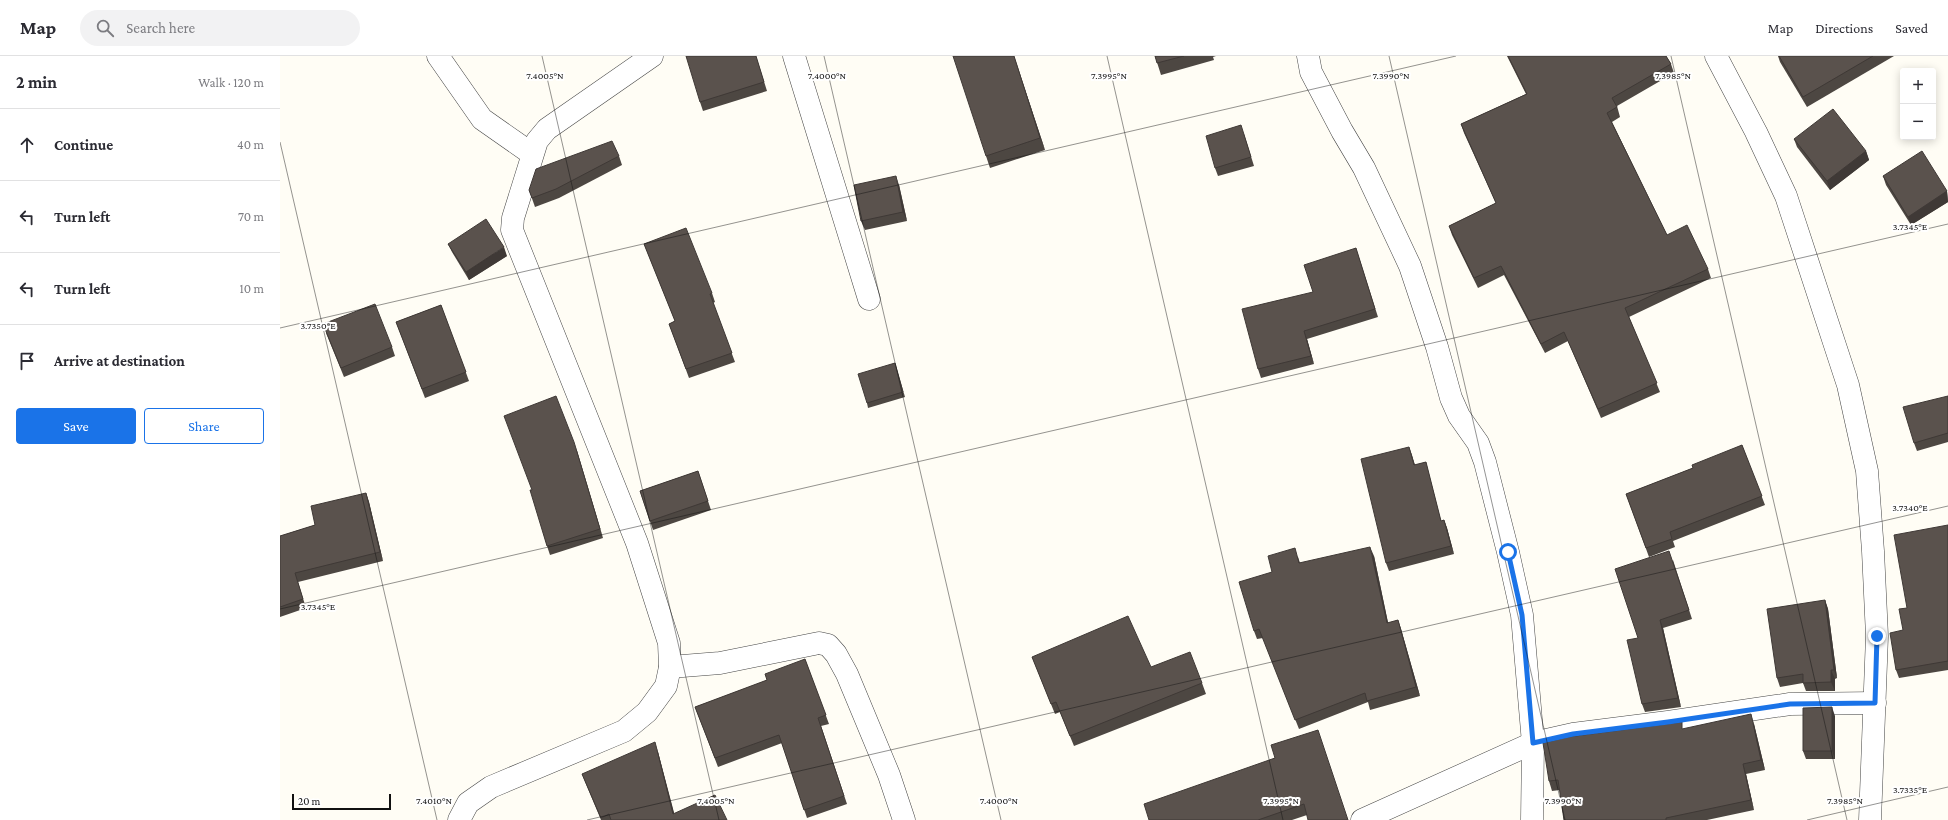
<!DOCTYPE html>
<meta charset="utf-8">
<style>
body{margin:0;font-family:"Crimson Pro",serif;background:#f2f2f3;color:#2b2b33}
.controls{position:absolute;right:12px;top:12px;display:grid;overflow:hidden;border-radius:4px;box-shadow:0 2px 10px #0003}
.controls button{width:36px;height:36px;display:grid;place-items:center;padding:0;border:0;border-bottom:1px solid #e1e1e2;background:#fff;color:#2b2b33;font:20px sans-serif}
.scale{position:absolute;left:12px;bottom:10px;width:99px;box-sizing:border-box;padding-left:4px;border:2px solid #111;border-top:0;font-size:11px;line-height:14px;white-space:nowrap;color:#111;-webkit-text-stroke:3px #fff;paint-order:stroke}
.stop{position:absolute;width:12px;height:12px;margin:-9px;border:3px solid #1a73e8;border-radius:50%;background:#fff}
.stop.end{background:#1a73e8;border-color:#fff;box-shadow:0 1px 4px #0008}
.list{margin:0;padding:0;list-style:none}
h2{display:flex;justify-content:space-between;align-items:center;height:52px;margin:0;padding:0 16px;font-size:17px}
h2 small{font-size:13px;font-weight:400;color:#7c7c81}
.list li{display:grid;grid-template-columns:26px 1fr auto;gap:12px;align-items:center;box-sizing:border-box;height:72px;padding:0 16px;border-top:1px solid #e1e1e2}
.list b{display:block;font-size:15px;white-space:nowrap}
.list em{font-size:13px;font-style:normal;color:#7c7c81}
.actions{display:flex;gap:8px;padding:12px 16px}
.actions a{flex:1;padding:9px 0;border:1px solid #1a73e8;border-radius:4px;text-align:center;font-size:14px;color:#1a73e8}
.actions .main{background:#1a73e8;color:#fff}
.icon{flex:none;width:22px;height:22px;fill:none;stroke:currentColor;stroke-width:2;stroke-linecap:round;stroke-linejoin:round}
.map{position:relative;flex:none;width:1668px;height:764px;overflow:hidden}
header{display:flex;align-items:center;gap:24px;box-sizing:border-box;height:56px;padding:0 20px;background:#fff;border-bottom:1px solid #e1e1e2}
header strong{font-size:19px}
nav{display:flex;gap:22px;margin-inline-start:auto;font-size:14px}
.search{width:280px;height:36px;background:#f2f2f3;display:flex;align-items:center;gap:10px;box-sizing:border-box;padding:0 14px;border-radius:22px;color:#7c7c81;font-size:15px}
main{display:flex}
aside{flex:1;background:#fff}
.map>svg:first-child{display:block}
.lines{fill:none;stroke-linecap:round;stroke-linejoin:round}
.minor-casing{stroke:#444;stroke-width:23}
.minor{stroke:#fff;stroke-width:22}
.wall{fill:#4d4742}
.shaded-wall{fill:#3f3936}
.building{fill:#5a524d;stroke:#3f3936}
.route{stroke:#1a73e8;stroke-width:5}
.ticks{fill:none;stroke:#111;stroke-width:1;stroke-opacity:0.45}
.ticks-label{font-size:10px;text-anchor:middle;fill:#111;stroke:#fff;stroke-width:4;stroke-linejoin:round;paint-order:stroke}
</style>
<header>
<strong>Map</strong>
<div class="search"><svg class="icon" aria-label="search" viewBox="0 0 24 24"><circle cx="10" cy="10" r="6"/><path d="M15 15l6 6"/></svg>Search here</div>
<nav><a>Map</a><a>Directions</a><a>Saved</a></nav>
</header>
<main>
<aside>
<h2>2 min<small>Walk · 120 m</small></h2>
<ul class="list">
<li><svg class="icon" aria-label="ahead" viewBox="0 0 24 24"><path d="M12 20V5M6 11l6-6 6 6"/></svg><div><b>Continue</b></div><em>40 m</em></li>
<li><svg class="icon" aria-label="left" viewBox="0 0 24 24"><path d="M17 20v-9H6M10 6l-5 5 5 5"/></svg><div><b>Turn left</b></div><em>70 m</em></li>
<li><svg class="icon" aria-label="left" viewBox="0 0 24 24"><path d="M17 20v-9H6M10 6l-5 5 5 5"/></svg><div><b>Turn left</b></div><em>10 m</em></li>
<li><svg class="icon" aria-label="arrive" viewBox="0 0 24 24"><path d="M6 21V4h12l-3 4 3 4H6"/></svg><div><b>Arrive at destination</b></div></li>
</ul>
<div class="actions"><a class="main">Save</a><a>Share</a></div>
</aside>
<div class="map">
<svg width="1668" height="764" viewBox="0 0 1668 764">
<rect width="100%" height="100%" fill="#fffdf5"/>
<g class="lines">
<g class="minor-casing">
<g id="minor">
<polyline points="158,0 202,63 252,98"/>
<polyline points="514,0 589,243"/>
<polyline points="1028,0 1031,16 1062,75 1084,112 1130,210 1157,291 1171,342 1179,360 1198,387 1205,406 1228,496 1242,559 1253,687 1252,764"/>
<polyline points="1436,0 1476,76 1506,140 1568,329 1587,415 1593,495 1597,580 1590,764"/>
<polyline points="390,611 440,607 539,587 548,589 556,598 567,618 609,719 624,764"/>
<polyline points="179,764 188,747 211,731 344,675 367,656 386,630 390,611 389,587 357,487 232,174 233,162 257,85 267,73 372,0"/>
<polyline points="1082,764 1253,687 1293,678 1388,666 1510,648 1595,647"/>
</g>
</g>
<use href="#minor" class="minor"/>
</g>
<g class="wall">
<polygon points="476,0 487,35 423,55 420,46"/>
<polygon points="734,0 765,94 710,112 706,100"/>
<polygon points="875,0 936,0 933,1 934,4 881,19"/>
<polygon points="1227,0 1386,0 1391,8 1394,17 1337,50 1340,61 1332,66 1387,179 1428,213 1431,222 1349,261 1380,336 1321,362 1288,285 1265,297 1224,219 1198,232 1172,179 1169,170 1216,147 1184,77 1181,68 1246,38"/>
<polygon points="1498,0 1614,0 1527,51 1500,6"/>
<polygon points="964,78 974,110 938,120 935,112"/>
<polygon points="1514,83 1586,95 1589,104 1550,134 1517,91"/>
<polygon points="339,100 342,109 279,142 255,151 249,134"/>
<polygon points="1603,120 1667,135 1668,146 1631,169 1606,129"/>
<polygon points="619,129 627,165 585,174 581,165"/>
<polygon points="168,188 227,200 189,224 172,196"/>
<polygon points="364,188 432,237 435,246 433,247 455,306 409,322 389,268 395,265"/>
<polygon points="1076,192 1098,261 1027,283 1034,308 981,322 978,313 1033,236"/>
<polygon points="161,249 189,325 145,342 116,266"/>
<polygon points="46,277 112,291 115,300 64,321"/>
<polygon points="615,307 625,341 588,352 587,347"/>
<polygon points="1668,340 1668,386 1637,395 1634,387"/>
<polygon points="1462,389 1485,449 1393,485 1395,491 1369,501 1346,438 1413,412"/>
<polygon points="1129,391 1135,409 1146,406 1148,414 1161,465 1164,464 1167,472 1174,498 1109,515 1106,507"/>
<polygon points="297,395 323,482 270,499 267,490 252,434"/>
<polygon points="418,415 431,454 373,474 360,435"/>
<polygon points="86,437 89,446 103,505 18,526 26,552 0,561 0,480 35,469"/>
<polygon points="1668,469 1668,614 1619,622 1616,614 1627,552"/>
<polygon points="1094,500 1108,567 1118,564 1121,573 1140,640 1090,654 1088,646 1019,673 983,582 977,583 974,575 992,516 1018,501 1020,507"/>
<polygon points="1393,504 1412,563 1383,572 1401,651 1365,656 1362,648 1358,582"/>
<polygon points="1545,544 1548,553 1557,622 1555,623 1555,635 1526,635 1523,627 1500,631 1497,622"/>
<polygon points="752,601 871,611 922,627 926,638 794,690 780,656 775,658"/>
<polygon points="525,603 549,668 541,670 567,748 527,762 502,687 438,711 415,651 487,624"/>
<polygon points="1555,660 1555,703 1526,703 1523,695"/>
<polygon points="1474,668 1485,714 1466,718 1474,754 1427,764 1284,764 1280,734 1272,735 1269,725 1404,673"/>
<polygon points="1038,674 1027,759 1012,764 869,764 995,702"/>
<polygon points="378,696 394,758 447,764 321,764 306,728 302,718"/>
</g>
<g class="shaded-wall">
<polygon points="734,0 736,6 765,94 760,82"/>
<polygon points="1586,95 1589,104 1550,134 1547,125"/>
<polygon points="616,120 619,129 627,165 623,156"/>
<polygon points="1667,135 1668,146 1631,169 1628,161"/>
<polygon points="224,191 227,200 189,224 186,216"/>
<polygon points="1024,275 1027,283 1034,308 1031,300"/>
<polygon points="294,386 297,395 323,482 320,473"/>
<polygon points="1129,391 1132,399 1137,417 1134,409"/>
<polygon points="86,437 89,446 103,505 100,496"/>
<polygon points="1164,464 1167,472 1174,498 1171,490"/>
<polygon points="1090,491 1094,500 1110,576 1107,567"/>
<polygon points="1545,544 1548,553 1557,622 1554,614"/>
<polygon points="1118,564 1121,573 1140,640 1136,631"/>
<polygon points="1380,564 1383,572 1401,651 1398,642"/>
<polygon points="1551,614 1555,623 1555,635 1551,626"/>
<polygon points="1552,651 1555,660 1555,703 1552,695"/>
<polygon points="1471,658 1474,668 1485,714 1481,704"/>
<polygon points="375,686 378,696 396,764 393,758"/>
<polygon points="1463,708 1466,718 1474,754 1471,744"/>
</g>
<g class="building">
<polygon points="406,0 476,0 484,26 420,46"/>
<polygon points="673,0 734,0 760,82 706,100"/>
<polygon points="875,0 904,0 877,7"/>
<polygon points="1228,0 1386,0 1391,8 1332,42 1337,51 1327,57 1387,179 1407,169 1428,213 1345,252 1377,327 1318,353 1284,276 1261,288 1221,210 1194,222 1169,170 1216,147 1181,68 1247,38"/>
<polygon points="1499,0 1593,0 1523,41"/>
<polygon points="1553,53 1586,95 1547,125 1514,83"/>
<polygon points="961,69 971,101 935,112 926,80"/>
<polygon points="332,85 339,100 276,133 252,142 249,134 256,113"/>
<polygon points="1642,95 1667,135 1628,161 1603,120"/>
<polygon points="616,120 623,156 581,165 574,129"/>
<polygon points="206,163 224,191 186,216 168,188"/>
<polygon points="406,172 432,237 430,238 452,297 406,313 389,268 395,265 364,188"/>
<polygon points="1076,192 1095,253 1024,275 1031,300 978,313 962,253 1033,236 1024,209"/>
<polygon points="95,248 112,291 61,312 43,268"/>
<polygon points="161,249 186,316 142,333 116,266"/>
<polygon points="615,307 623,336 587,347 578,318"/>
<polygon points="276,340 294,386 320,473 267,490 250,434 252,434 224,360"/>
<polygon points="1668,340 1668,377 1634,387 1623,351"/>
<polygon points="1462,389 1482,440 1390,476 1392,483 1366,492 1346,438 1413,412 1412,409"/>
<polygon points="1129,391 1134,409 1146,406 1161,465 1164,464 1171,490 1106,507 1081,403"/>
<polygon points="418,415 428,445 370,465 360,435"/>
<polygon points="86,437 100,496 15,517 23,543 0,551 0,480 35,469 31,450"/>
<polygon points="1668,469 1668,605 1616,614 1610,577 1623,574 1619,553 1627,552 1614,479"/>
<polygon points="1090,491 1107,567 1118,564 1136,631 1087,645 1085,637 1015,664 979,573 974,575 959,526 992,516 988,500 1015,492 1019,507"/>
<polygon points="1389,495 1409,554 1380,564 1398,642 1362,648 1347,584 1358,582 1335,513"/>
<polygon points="1545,544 1554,614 1551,614 1551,626 1523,627 1523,618 1497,622 1487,553"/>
<polygon points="848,560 871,611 910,596 922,627 790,680 776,646 771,648 752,601"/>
<polygon points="525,603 546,659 538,662 564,740 524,754 499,679 435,702 415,651 487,624 485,618"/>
<polygon points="1552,651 1552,695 1523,695 1523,652"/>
<polygon points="1471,658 1481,704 1463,708 1471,744 1386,762 1386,764 1284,764 1278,724 1269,725 1263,687 1288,681 1402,666 1402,673"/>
<polygon points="1038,674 1068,764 1028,764 1024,748 978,764 869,764 864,748 995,702 991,689"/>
<polygon points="375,686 393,758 435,739 447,764 331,764 329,758 321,762 302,718"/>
</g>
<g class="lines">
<polyline class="route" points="1228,496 1242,559 1253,687 1293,678 1388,666 1510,648 1595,647 1597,580"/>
</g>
<path class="ticks" d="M262,0L439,764M544,0L721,764M827,0L1003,764M1109,0L1285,764M1391,0L1567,764M0,86L157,764M0,272L1176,0M0,553L1668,168M307,764L1668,450M1527,764L1668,731"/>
<g class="ticks-label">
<text x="265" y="23">7.4005°N</text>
<text x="547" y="23">7.4000°N</text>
<text x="829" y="23">7.3995°N</text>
<text x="1111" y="23">7.3990°N</text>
<text x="1393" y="23">7.3985°N</text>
<text x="1630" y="174">3.7345°E</text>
<text x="38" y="273">3.7350°E</text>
<text x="1630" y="455">3.7340°E</text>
<text x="38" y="554">3.7345°E</text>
<text x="1630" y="737">3.7335°E</text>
<text x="154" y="748">7.4010°N</text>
<text x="436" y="748">7.4005°N</text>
<text x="719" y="748">7.4000°N</text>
<text x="1001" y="748">7.3995°N</text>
<text x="1283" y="748">7.3990°N</text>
<text x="1565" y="748">7.3985°N</text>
</g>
</svg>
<div class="controls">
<button>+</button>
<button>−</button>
</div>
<div class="scale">20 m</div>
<div class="stop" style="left:1228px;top:496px"></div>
<div class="stop end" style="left:1597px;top:580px"></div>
</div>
</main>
